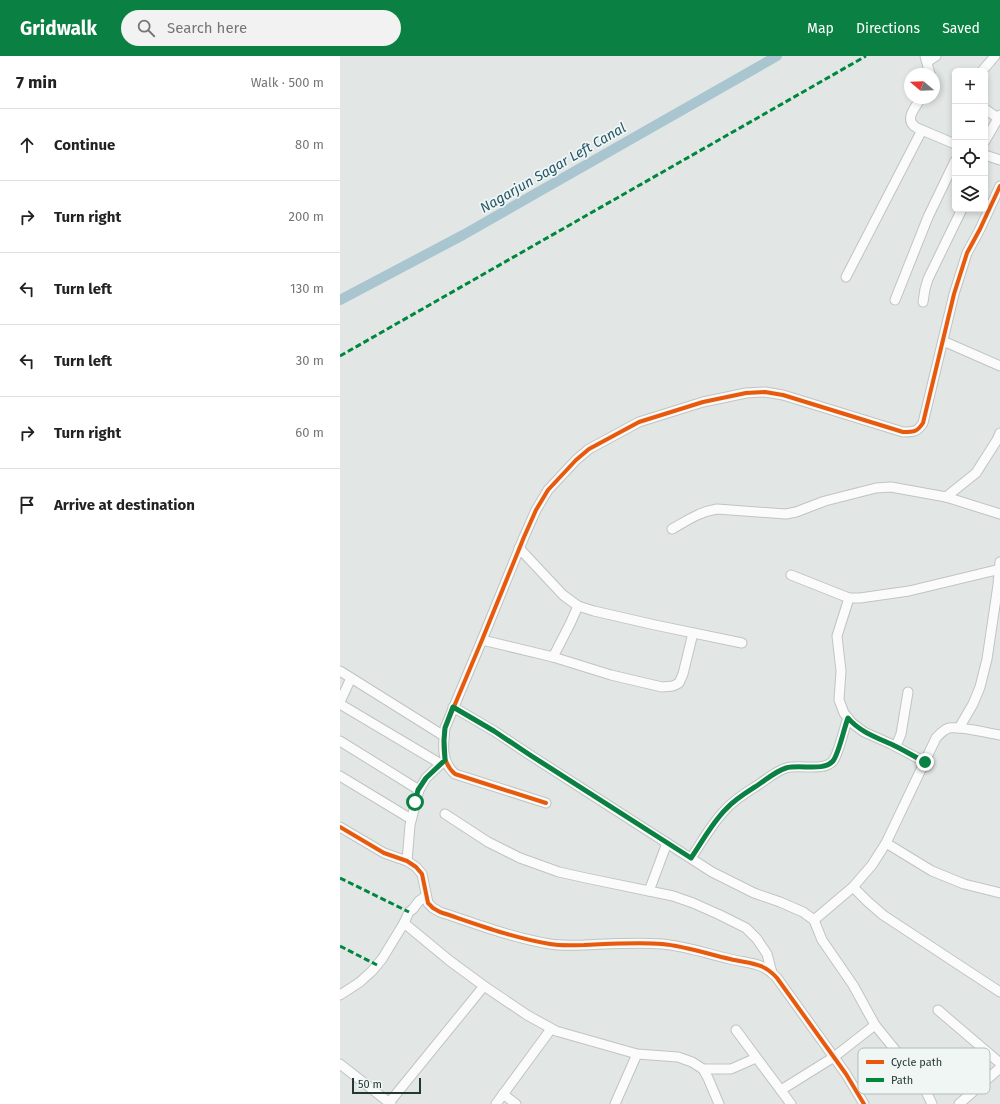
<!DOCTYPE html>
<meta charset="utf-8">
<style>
body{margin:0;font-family:"Fira Sans",sans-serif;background:#f2f2f2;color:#222}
.controls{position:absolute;right:12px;top:12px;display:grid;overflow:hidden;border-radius:6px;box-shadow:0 2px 6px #0003}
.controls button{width:36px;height:36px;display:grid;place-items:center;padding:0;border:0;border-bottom:1px solid #e0e0e0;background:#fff;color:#222;font:20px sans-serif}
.compass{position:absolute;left:564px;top:12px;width:36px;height:36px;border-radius:50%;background:#fff;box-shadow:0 2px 6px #0003;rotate:289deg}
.scale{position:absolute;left:12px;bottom:10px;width:69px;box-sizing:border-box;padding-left:4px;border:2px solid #233734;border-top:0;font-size:11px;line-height:14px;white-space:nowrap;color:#233734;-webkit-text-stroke:3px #f0f6f4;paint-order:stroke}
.stop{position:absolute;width:12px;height:12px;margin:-9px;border:3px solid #0b8043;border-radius:50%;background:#fff}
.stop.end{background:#0b8043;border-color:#fff;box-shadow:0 1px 4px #0008}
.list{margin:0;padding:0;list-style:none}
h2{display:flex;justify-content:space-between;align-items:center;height:52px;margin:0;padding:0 16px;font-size:17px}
h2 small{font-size:13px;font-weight:400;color:#767676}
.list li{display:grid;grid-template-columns:26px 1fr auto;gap:12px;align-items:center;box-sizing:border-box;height:72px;padding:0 16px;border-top:1px solid #e0e0e0}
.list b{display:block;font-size:15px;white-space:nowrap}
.list em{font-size:13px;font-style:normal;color:#767676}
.icon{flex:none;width:22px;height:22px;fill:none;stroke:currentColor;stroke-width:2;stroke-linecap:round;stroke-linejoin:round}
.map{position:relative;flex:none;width:660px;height:1048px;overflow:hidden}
header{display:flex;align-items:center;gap:24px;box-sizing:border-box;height:56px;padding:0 20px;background:#0b8043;color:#fff}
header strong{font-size:19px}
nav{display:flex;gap:22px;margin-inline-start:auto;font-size:14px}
.search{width:280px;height:36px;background:#f2f2f2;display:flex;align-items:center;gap:10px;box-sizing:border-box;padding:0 14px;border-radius:22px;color:#767676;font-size:15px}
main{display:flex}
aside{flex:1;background:#fff}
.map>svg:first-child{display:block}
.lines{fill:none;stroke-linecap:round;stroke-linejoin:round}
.canal{stroke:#a8c5d0;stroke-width:10}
.street-casing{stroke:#bfc4c2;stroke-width:11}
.street{stroke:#fbfbfb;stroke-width:9}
.quiet{stroke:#00873e;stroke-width:3;stroke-dasharray:6 3;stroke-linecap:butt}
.cycleway-casing{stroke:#f0f6f4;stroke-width:6}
.cycleway{stroke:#e8590c;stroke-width:4}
.route{stroke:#0b8043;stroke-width:5}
.labels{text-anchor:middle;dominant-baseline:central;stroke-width:3.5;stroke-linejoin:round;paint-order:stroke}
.water-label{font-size:14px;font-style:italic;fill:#25566a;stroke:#f0f6f4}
.key{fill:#f0f6f4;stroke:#b2bdba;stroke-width:1}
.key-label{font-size:11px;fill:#233734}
</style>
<header>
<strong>Gridwalk</strong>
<div class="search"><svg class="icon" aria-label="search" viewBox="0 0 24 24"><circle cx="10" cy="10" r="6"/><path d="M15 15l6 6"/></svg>Search here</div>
<nav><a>Map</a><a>Directions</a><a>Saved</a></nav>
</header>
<main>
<aside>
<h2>7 min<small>Walk · 500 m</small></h2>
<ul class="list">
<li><svg class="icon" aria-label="ahead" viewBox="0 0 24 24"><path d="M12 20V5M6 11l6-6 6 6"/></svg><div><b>Continue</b></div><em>80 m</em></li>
<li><svg class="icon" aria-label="right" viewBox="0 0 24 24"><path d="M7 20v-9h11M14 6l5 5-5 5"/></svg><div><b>Turn right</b></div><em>200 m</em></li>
<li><svg class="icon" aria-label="left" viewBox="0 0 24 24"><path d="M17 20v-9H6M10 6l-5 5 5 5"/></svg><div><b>Turn left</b></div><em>130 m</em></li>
<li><svg class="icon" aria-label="left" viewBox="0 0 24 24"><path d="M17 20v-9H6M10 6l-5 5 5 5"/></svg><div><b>Turn left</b></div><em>30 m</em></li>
<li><svg class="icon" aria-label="right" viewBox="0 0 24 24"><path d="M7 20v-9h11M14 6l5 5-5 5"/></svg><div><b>Turn right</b></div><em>60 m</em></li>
<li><svg class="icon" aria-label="arrive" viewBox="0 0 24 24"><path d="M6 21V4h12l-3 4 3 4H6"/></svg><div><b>Arrive at destination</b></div></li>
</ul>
</aside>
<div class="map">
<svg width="660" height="1048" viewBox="0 0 660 1048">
<rect width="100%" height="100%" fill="#e2e7e5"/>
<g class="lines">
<polyline class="canal" points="0,244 123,179 437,0"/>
<g class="street-casing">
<g id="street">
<polyline points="585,0 590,18"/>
<polyline points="587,6 596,0"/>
<polyline points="642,15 655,0"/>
<path d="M581,42C575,52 563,64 577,72L615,88"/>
<polyline points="645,53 658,62"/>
<polyline points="645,85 660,59"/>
<polyline points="645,99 660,104"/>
<polyline points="506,221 582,74"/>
<polyline points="555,244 588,161 615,105"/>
<polyline points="583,246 585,233 588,223 622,153"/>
<polyline points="603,285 660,310"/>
<polyline points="606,441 636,417 657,384 660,377"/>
<path d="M332,473C348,464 359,456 377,453L446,458L456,456L485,445L536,432L551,431L606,441L660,458"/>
<polyline points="179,492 223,539 238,550 254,555 315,569 402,587"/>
<polyline points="451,519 509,542 520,542 569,535 660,513"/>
<polyline points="509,542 497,580 501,615 499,644 504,657 512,667 524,676 551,688 585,706"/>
<polyline points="142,584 213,601 271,619 322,631 333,630 339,627 343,618 353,577"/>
<polyline points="213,601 230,568 238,550"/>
<polyline points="0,615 104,680"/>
<polyline points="0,646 11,622"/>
<polyline points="0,648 101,708"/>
<polyline points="113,651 154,675 190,699 372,816 414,837 440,846 463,856 474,864 482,884 513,929 535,969 582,1027 592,1048"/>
<polyline points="619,672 633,648 640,631 647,603 658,529 660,506"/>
<polyline points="0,685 79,734"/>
<polyline points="556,690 561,678 568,636"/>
<polyline points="0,720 71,763"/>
<path d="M206,747L115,718C101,706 103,689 105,672L142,584L184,481L196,454L208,434L236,404L249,393L299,366L363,346L406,337L425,336L443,339L563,376C574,376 577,376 583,367L614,238L627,197L640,173L660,130"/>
<polyline points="105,758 148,786 180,802 219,816 246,822 333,840 353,847 380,859 406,872 417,883 427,898 432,917"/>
<path d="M0,771L44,797L67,805L76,811L82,818L88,847L93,852L100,856C136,868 173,882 210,888C222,890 232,889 244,889C270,888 297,886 322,888C345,890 368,898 390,903C410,908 423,906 437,922L506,1018L524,1048"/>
<polyline points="546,787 592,815 624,828 660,837"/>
<path d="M351,802C362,786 372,767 386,753C395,743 407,736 418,729C427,723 436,715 446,712C461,708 483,716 493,705C499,697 504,672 508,662"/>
<polyline points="67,805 70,769 79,734 86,722 105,704"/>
<polyline points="513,831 527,845 543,859 660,936"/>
<polyline points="309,835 327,787"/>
<path d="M474,864L513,831L532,809L546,787L596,682C600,678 603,674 609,672C622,670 646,677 660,679"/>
<polyline points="64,867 110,905 144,930 187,959 216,975 297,998 338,1001 352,1006 363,1013 368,1022 379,1048"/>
<polyline points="0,939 20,926 32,915 42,903 64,867 69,856 73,853 79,845 86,840"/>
<polyline points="598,954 660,1007"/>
<polyline points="396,974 451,1048"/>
<polyline points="0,1008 51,1048"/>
<polyline points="363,1013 391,1013 416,1002"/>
<polyline points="441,1034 494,1001 535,969"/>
<polyline points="163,1038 176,1048"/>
<polyline points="48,1048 144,930"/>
<polyline points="156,1048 211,973"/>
<polyline points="275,1048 297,998"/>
<polyline points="619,1048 660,1012"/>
</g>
</g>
<use href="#street" class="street"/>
<g class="quiet">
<polyline points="0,300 526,0"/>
<polyline points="0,822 69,856"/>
<polyline points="0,890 37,909"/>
</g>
<g class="cycleway-casing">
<g id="cycleway">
<path d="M206,747L115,718C101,706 103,689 105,672L142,584L184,481L196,454L208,434L236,404L249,393L299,366L363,346L406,337L425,336L443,339L563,376C574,376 577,376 583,367L614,238L627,197L640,173L660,130"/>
<path d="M0,771L44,797L67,805L76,811L82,818L88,847L93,852L100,856C136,868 173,882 210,888C222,890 232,889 244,889C270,888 297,886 322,888C345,890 368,898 390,903C410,908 423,906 437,922L506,1018L524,1048"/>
</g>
</g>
<use href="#cycleway" class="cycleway"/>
</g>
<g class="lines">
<path class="route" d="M75,746L78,734L86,722L105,704L104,684L105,672L113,651L154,675L190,699L351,802C362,786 372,767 386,753C395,743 407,736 418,729C427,723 436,715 446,712C461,708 483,716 493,705C499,697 504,672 508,662C519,675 535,681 551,688C562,693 573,700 585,706"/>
</g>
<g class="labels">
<g class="water-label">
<text transform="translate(213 112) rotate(-30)">Nagarjun Sagar Left Canal</text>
</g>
</g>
<rect x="518" y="992" width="132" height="46" rx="6" class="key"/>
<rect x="526" y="1004" width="18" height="4" fill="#e8590c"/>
<rect x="526" y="1022" width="18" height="4" fill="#00873e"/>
<g class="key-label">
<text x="551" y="1010">Cycle path</text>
<text x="551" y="1028">Path</text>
</g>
</svg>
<div class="controls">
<button>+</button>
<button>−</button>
<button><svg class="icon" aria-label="locate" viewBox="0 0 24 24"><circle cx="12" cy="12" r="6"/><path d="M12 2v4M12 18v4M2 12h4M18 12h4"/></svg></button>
<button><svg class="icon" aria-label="layers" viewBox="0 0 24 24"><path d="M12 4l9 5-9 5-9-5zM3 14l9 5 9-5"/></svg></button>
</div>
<svg class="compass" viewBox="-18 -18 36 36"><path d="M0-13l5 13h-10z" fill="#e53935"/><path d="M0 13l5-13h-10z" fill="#767676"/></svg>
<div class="scale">50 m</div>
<div class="stop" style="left:75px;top:746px"></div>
<div class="stop end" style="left:585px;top:706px"></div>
</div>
</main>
